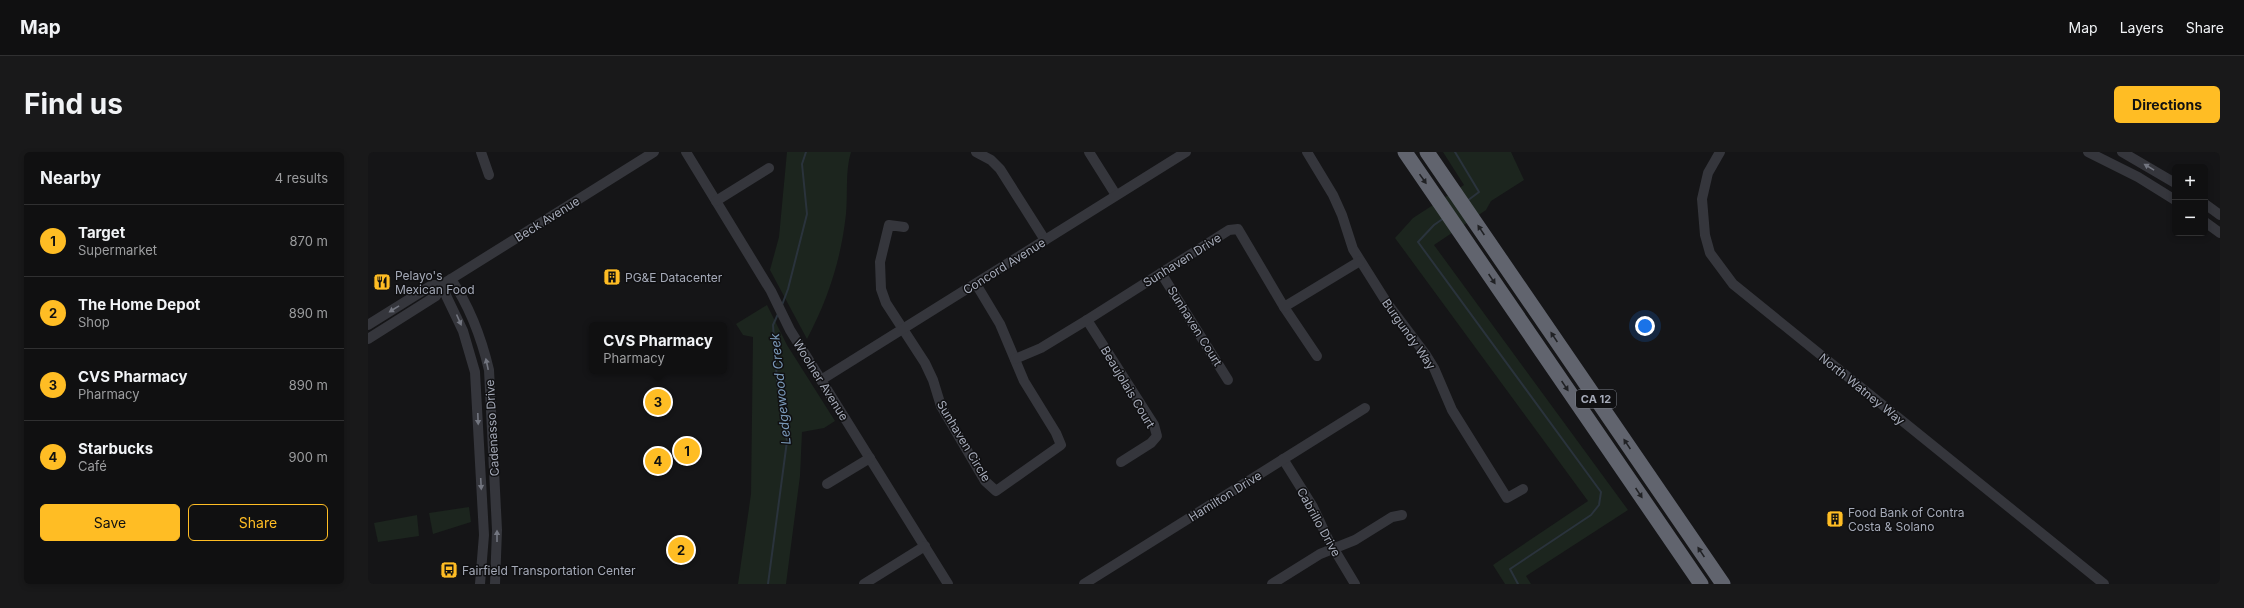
<!DOCTYPE html>
<meta charset="utf-8">
<style>
body{margin:0;font-family:Inter,sans-serif;background:#19191a;color:#f1f3f6}
.controls{position:absolute;right:12px;top:12px;display:grid;overflow:hidden;border-radius:6px;box-shadow:0 2px 6px #0003}
.controls button{width:36px;height:36px;display:grid;place-items:center;padding:0;border:0;border-bottom:1px solid #303031;background:#101011;color:#f1f3f6;font:20px sans-serif}
.you{position:absolute;left:1277px;top:174px;width:14px;height:14px;margin:-10px;border:3px solid #fff;border-radius:50%;background:#1a73e8;box-shadow:0 0 0 6px #1a73e833}
.badge{display:grid;place-items:center;width:26px;height:26px;border-radius:50%;background:#ffbd24;color:#111;font-size:13px;font-weight:700}
.pin{position:absolute;translate:-50% -50%;border:2px solid #fff;box-shadow:0 1px 4px #0006}
.popup{position:absolute;left:221px;top:170px;width:138px;height:52px;box-sizing:border-box;display:grid;place-content:center;border-radius:6px;background:#101011;filter:drop-shadow(0 1px 3px #0005);font-size:13px;white-space:nowrap;color:#9c9d9f}
.popup b{font-size:15px;color:#f1f3f6}
.popup::after{content:'';position:absolute;left:50%;top:100%;margin-left:-8px;border:8px solid transparent;border-top-color:#101011}
.list{margin:0;padding:0;list-style:none}
h2{display:flex;justify-content:space-between;align-items:center;height:52px;margin:0;padding:0 16px;font-size:17px}
h2 small{font-size:13px;font-weight:400;color:#9c9d9f}
.list li{display:grid;grid-template-columns:26px 1fr auto;gap:12px;align-items:center;box-sizing:border-box;height:72px;padding:0 16px;border-top:1px solid #303031}
.list b{display:block;font-size:15px;white-space:nowrap}
.list p{margin:0;font-size:13px;white-space:nowrap;color:#9c9d9f}
.list em{font-size:13px;font-style:normal;color:#9c9d9f}
.actions{display:flex;gap:8px;padding:12px 16px}
.actions a{flex:1;padding:9px 0;border:1px solid #ffbd24;border-radius:6px;text-align:center;font-size:14px;color:#ffbd24}
.actions .main{background:#ffbd24;color:#111}
.map{position:relative;flex:none;width:1852px;height:432px;overflow:hidden;border-radius:6px}
header{display:flex;align-items:center;gap:24px;box-sizing:border-box;height:56px;padding:0 20px;background:#101011;border-bottom:1px solid #303031}
header strong{font-size:19px}
nav{display:flex;gap:22px;margin-inline-start:auto;font-size:14px}
.intro{display:flex;align-items:center;justify-content:space-between;box-sizing:border-box;height:96px;padding:0 24px}
h1{margin:0;font-size:28px}
.button{padding:10px 18px;border-radius:6px;background:#ffbd24;color:#111;font-size:14px;font-weight:700}
main{display:flex;gap:24px;padding:0 24px}
aside{flex:1;background:#101011;border-radius:6px;box-shadow:0 2px 6px #0003}
.map>svg:first-child{display:block}
.green{fill:#1c251e}
.lines{fill:none;stroke-linecap:round;stroke-linejoin:round}
.stream{stroke:#2a333c;stroke-width:2}
.minor{stroke:#35363c;stroke-width:10}
.highway{stroke:#61646e;stroke-width:15}
.oneway{fill:#737680}
.oneway2{fill:#202124}
.labels{text-anchor:middle;dominant-baseline:central;stroke-width:3;stroke-linejoin:round;paint-order:stroke}
.shield{fill:#101012;stroke:#787c86;stroke-width:1}
.shield-label{font-size:11px;font-weight:bold;fill:#a5aab8}
.street-label{font-size:12px;fill:#a5aab8;stroke:#101012}
.poi-label{font-size:12px;fill:#a5aab8;stroke:#101012;text-anchor:start}
.water-label{font-size:13px;font-style:italic;fill:#7998b7;stroke:#101012}
</style>
<header>
<strong>Map</strong>
<nav><a>Map</a><a>Layers</a><a>Share</a></nav>
</header>
<div class="intro"><h1>Find us</h1><a class="button">Directions</a></div>
<main>
<aside>
<h2>Nearby<small>4 results</small></h2>
<ul class="list">
<li><span class="badge">1</span><div><b>Target</b><p>Supermarket</p></div><em>870 m</em></li>
<li><span class="badge">2</span><div><b>The Home Depot</b><p>Shop</p></div><em>890 m</em></li>
<li><span class="badge">3</span><div><b>CVS Pharmacy</b><p>Pharmacy</p></div><em>890 m</em></li>
<li><span class="badge">4</span><div><b>Starbucks</b><p>Café</p></div><em>900 m</em></li>
</ul>
<div class="actions"><a class="main">Save</a><a>Share</a></div>
</aside>
<div class="map">
<svg width="1852" height="432" viewBox="0 0 1852 432">
<rect width="100%" height="100%" fill="#151517"/>
<g class="green">
<path d="M419,0H483C477,19 480,42 478,62C473,108 460,147 439,187L402,118L411,85Z"/>
<polygon points="1075,0 1143,0 1156,28 1123,49 1118,58 1066,93 1260,358 1158,424 1163,432 1137,432 1125,413 1220,349 1027,86 1045,66 1096,33"/>
<polygon points="399,153 419,193 467,269 456,276 434,280 432,324 418,432 370,432 383,342 385,185 375,183 368,172"/>
<polygon points="101,355 103,370 65,382 61,361"/>
<polygon points="49,363 51,384 10,390 6,371"/>
</g>
<g class="lines">
<g class="stream">
<polyline points="1087,0 1111,40 1099,49"/>
<polyline points="1076,66 1066,73 1050,90 1233,340 1231,353 1223,363 1142,417 1150,432"/>
<polyline points="414,153 420,137 439,62 434,12 438,0"/>
<polyline points="400,432 419,289 409,228 405,173 410,162"/>
</g>
<g class="minor">
<polyline points="113,0 121,23"/>
<polyline points="318,0 403,139 422,178 580,432"/>
<polyline points="608,0 623,8 632,17 677,88"/>
<polyline points="721,0 748,43"/>
<polyline points="939,0 965,43 974,63 985,97 1019,151 1058,203 1066,216 1084,258 1139,346 1155,337"/>
<polyline points="1352,0 1340,21 1334,47 1337,83 1342,101 1365,132 1736,432"/>
<polyline points="1720,0 1770,25 1807,48"/>
<polyline points="1754,0 1807,31"/>
<polyline points="348,49 401,16"/>
<polyline points="1837,52 1852,63"/>
<polyline points="1837,70 1852,81"/>
<polyline points="536,75 521,73 512,110 513,137 518,151 557,211 565,228 573,254 617,329 628,339 693,293 688,281 656,229 632,172 608,132"/>
<polyline points="793,121 860,228"/>
<path d="M83,127C102,155 113,184 121,218L129,378L127,432"/>
<polyline points="73,133 95,179 107,220 116,383 112,432"/>
<polyline points="916,155 949,204"/>
<polyline points="719,168 786,273 789,284 783,291 753,310"/>
<polyline points="0,173 64,133 73,133 83,127 286,0"/>
<polyline points="0,187 68,144 73,133"/>
<polyline points="647,207 673,196 719,168 861,78 870,77 916,155 992,109"/>
<polyline points="453,228 818,0"/>
<polyline points="915,307 945,355 960,387 987,432"/>
<polyline points="459,332 502,306"/>
<polyline points="496,432 557,394"/>
<polyline points="716,432 997,256"/>
<polyline points="904,432 952,402 987,388 1024,365 1034,363"/>
</g>
<g class="highway">
<polyline points="1037,0 1333,432"/>
<polyline points="1059,0 1355,432"/>
</g>
</g>
<defs><path id="oneway-solid" d="M-6-.8H1V-3.2L6.5 0L1 3.2V.8H-6Z"/></defs>
<g class="oneway">
<use href="#oneway-solid" transform="translate(1781 15) rotate(-149)"/>
<use href="#oneway-solid" transform="translate(26 157) rotate(148)"/>
<use href="#oneway-solid" transform="translate(91 168) rotate(66)"/>
<use href="#oneway-solid" transform="translate(119 212) rotate(-102)"/>
<use href="#oneway-solid" transform="translate(110 267) rotate(88)"/>
<use href="#oneway-solid" transform="translate(113 332) rotate(87)"/>
<use href="#oneway-solid" transform="translate(129 384) rotate(-90)"/>
</g>
<g class="oneway2">
<use href="#oneway-solid" transform="translate(1055 27) rotate(55)"/>
<use href="#oneway-solid" transform="translate(1113 78) rotate(-124)"/>
<use href="#oneway-solid" transform="translate(1124 127) rotate(56)"/>
<use href="#oneway-solid" transform="translate(1186 185) rotate(-124)"/>
<use href="#oneway-solid" transform="translate(1197 234) rotate(56)"/>
<use href="#oneway-solid" transform="translate(1259 292) rotate(-124)"/>
<use href="#oneway-solid" transform="translate(1271 341) rotate(56)"/>
<use href="#oneway-solid" transform="translate(1333 400) rotate(-124)"/>
</g>
<defs>
<g id="building-square" transform="scale(0.9)"><rect x="-9" y="-9" width="18" height="18" rx="4" fill="#ffbd24" stroke="#101012"/><path d="M-4-6H4V6H1V3H-1V6H-4ZM-2.5-4.3h1.7v1.8h-1.7ZM.8-4.3h1.7v1.8H.8ZM-2.5-1h1.7V.8h-1.7ZM.8-1h1.7V.8H.8Z" fill="#111"/></g>
<g id="restaurant-square" transform="scale(0.9)"><rect x="-9" y="-9" width="18" height="18" rx="4" fill="#ffbd24" stroke="#101012"/><path d="M-5-6h1v4h1v-4h1v4h1v-4h1v5L-1.5 .5V6h-2V.5L-5-1ZM5-6V6H3V1.5H1.5Q1.5-4 5-6Z" fill="#111"/></g>
<g id="bus-square" transform="scale(0.9)"><rect x="-9" y="-9" width="18" height="18" rx="4" fill="#ffbd24" stroke="#101012"/><path d="M-5-6H5V4H4V6H2V4H-2V6H-4V4H-5ZM-3.5-4V0h7V-4ZM-3.5 1.2v1.5H-2V1.2ZM2 1.2v1.5H3.5V1.2Z" fill="#111"/></g>
</defs>
<g fill-rule="evenodd">
<use href="#building-square" x="244" y="125"/>
<use href="#restaurant-square" x="14" y="130"/>
<use href="#building-square" x="1467" y="367"/>
<use href="#bus-square" x="81" y="418"/>
</g>
<g class="labels">
<rect class="shield" x="1208" y="238" width="40" height="18" rx="3"/>
<g class="shield-label">
<text x="1228" y="247">CA 12</text>
</g>
<g class="street-label">
<text transform="translate(179 67) rotate(-32)">Beck Avenue</text>
<text transform="translate(814 108) rotate(-32)">Sunhaven Drive</text>
<text transform="translate(636 114) rotate(-32)">Concord Avenue</text>
<text transform="translate(827 174) rotate(58)">Sunhaven Court</text>
<text transform="translate(1041 182) rotate(55)">Burgundy Way</text>
<text transform="translate(453 228) rotate(58)">Woolner Avenue</text>
<text transform="translate(760 235) rotate(59)">Beaujolais Court</text>
<text transform="translate(1494 237) rotate(39)">North Watney Way</text>
<text transform="translate(124 276) rotate(-93)">Cadenasso Drive</text>
<text transform="translate(596 289) rotate(59)">Sunhaven Circle</text>
<text transform="translate(857 344) rotate(-32)">Hamilton Drive</text>
<text transform="translate(951 370) rotate(61)">Cabrillo Drive</text>
</g>
<g class="poi-label">
<text x="27" y="123">Pelayo's<tspan x="27" dy="14">Mexican Food</tspan></text>
<text x="257" y="125">PG&amp;E Datacenter</text>
<text x="1480" y="360">Food Bank of Contra<tspan x="1480" dy="14">Costa &amp; Solano</tspan></text>
<text x="94" y="418">Fairfield Transportation Center</text>
</g>
<g class="water-label">
<text transform="translate(412 237) rotate(-96)">Ledgewood Creek</text>
</g>
</g>
</svg>
<div class="controls">
<button>+</button>
<button>−</button>
</div>
<div class="you"></div>
<div class="pin badge" style="left:319px;top:299px">1</div>
<div class="pin badge" style="left:313px;top:398px">2</div>
<div class="pin badge" style="left:290px;top:250px">3</div>
<div class="popup"><b>CVS Pharmacy</b>Pharmacy</div>
<div class="pin badge" style="left:290px;top:309px">4</div>
</div>
</main>
